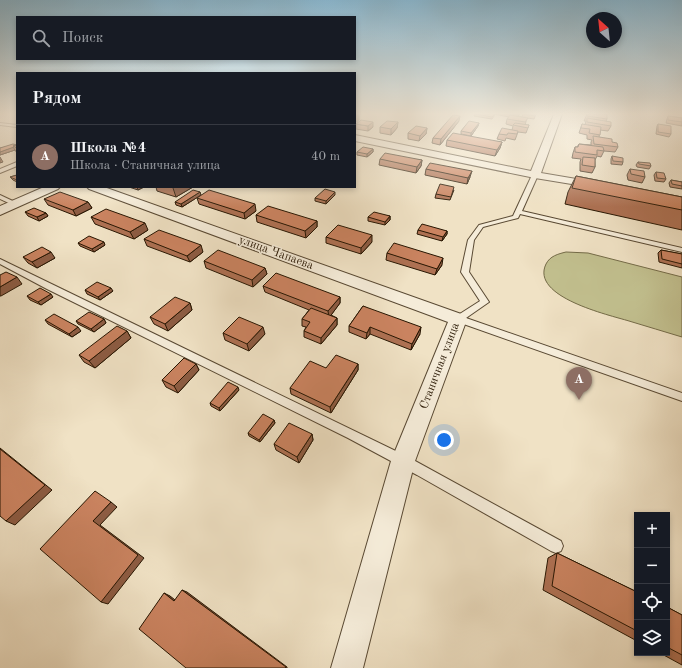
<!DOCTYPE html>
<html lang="ru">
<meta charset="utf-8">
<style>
body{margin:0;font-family:"Old Standard TT",serif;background:#242831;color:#f1f3f6}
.controls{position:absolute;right:12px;bottom:12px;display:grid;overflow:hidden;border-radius:0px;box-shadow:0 2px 6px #0003}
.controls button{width:36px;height:36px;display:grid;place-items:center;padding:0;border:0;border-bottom:1px solid #363941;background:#171b24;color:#f1f3f6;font:20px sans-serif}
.compass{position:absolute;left:586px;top:12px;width:36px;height:36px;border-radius:50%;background:#171b24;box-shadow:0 2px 6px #0003;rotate:333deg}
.you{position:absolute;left:444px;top:440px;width:14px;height:14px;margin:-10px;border:3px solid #fff;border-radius:50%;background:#1a73e8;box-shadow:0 0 0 6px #1a73e833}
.badge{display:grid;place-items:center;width:26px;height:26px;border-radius:50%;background:#7c3aed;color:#fff;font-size:13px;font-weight:700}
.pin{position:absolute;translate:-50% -33px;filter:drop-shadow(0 1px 2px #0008)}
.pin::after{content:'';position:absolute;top:21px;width:14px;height:12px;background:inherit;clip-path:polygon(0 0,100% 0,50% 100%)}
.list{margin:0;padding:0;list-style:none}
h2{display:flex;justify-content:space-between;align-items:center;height:52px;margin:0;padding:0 16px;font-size:17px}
h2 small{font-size:13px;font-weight:400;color:#9ea1a6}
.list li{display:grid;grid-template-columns:26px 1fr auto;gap:12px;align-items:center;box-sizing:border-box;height:64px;padding:0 16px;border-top:1px solid #363941}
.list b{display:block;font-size:15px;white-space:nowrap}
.list p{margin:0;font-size:13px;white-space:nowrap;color:#9ea1a6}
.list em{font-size:13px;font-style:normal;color:#9ea1a6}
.icon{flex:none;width:22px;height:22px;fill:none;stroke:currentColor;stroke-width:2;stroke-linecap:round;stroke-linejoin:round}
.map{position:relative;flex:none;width:682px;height:668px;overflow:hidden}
.search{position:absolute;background:#171b24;box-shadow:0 2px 6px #0003;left:16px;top:16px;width:340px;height:44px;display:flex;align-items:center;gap:10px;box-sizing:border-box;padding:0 14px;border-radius:0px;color:#9ea1a6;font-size:15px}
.panel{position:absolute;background:#171b24;box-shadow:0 2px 6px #0003;left:16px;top:72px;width:340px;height:116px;border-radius:0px}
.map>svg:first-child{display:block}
.green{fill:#c2c08f;stroke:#746b48}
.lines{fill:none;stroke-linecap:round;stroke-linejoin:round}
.service-casing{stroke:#594933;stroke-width:2}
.minor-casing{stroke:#594933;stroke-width:2}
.service{fill:#f5ecd9;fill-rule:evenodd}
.minor{fill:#f5ecd9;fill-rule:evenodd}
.wall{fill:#ae7153;stroke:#271602}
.shaded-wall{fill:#8d5c43;stroke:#271602}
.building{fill:#ca8360;stroke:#271602}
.labels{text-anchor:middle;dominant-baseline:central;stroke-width:3;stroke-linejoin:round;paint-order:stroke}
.street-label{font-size:12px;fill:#271602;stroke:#f5ecd9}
</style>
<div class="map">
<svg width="682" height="668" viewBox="0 0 682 668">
<rect width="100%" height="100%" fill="#f0e2c5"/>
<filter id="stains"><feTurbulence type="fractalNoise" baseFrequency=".005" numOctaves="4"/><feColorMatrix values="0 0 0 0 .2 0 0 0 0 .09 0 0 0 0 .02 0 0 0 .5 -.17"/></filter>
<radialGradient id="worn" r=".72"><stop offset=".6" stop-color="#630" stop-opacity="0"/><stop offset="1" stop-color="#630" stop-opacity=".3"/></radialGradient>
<path class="green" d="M566,252L588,253L682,277V337C664,332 647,326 629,321C609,315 530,297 546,264C550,256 558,254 566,252Z"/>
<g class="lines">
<g class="service-casing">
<g id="service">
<polygon points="0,123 17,125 17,127 0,125"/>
<polygon points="17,162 17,166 0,173 0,169"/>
<polygon points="535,173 538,175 522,211 682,248 682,252 520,214 518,218 483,227 474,240 469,272 489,302 466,318 682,393 682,401 455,321 454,319 455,317 480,301 461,272 468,240 479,225 513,216 532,175"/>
<polygon points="0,195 17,203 18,204 13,205 0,199"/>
<polygon points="0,259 406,456 561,541 563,546 561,551 556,553 551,551 417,475 348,438 47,289 0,264"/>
</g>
</g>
<g class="minor-casing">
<g id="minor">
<polygon points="554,114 562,114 541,173 600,183 602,185 600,187 596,188 535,178 355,141 355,135 531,171"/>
<polygon points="44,187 60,187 58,189 0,215 0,206"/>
<polygon points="87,187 104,187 464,315 467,319 415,461 363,668 331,668 391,461 448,322 89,189"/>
</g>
</g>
<use href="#service" class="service"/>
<use href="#minor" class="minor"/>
</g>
<g class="wall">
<polygon points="475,114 520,114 518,116 522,117 523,114 536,114 534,119 527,118 525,125 529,125 526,133 518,132 515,140 506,138 505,141 497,139 499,134 512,130 513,126 506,124 507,119 509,117 495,114 494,116 492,119 474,116"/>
<polygon points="587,114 603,114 607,119 606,121 611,126 608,131 600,130 599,137 612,142 618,147 615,152 604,151 601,157 597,156 595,160 595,167 592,173 580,171 580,162 581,159 572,158 573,153 575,147 577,147 579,144 591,145 591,142 592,140 587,139 587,135 579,133 582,124 585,125 586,121 584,121"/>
<polygon points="668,116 682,118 682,126 666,123 667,119"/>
<polygon points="459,121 440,145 432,143 433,138"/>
<polygon points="398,122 397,128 391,135 380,133 380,127"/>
<polygon points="479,123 478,126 471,136 461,134 461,131"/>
<polygon points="356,124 373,127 368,131 356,129"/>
<polygon points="658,124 671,134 669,137 656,134 657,126"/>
<polygon points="427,128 426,134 419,141 408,139 408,133"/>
<polygon points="447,140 502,142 500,148 495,156 446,146"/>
<polygon points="17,145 17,153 15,150 0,155 0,148"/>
<polygon points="373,149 373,152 367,157 357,155 357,152"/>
<polygon points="612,156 623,162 622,165 611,164 611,159"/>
<polygon points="380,159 422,160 421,166 416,173 379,165"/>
<polygon points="638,162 651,166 649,169 637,167 636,165"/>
<polygon points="426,169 470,177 467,184 425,175"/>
<polygon points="630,169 645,177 642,183 628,180 627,175"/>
<polygon points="656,172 666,179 664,182 655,181 654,175"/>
<polygon points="17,175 17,182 13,180 10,177"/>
<polygon points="576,176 682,197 682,230 565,204 568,192"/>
<polygon points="671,180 682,182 682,189 670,187 669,183"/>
<polygon points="129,187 144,187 138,190"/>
<polygon points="156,187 193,187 176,197 157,191"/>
<polygon points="454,190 450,200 435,198 436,194"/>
<polygon points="200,192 201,195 182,207 176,205 175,202"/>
<polygon points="335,195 326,204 315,201 315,198"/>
<polygon points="197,198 256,211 245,219 199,204"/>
<polygon points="44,199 88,202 92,208 76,216 48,205"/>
<polygon points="25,212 46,213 48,216 39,221 28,216"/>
<polygon points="256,215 317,221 317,227 306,238 257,222"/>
<polygon points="390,216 390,220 385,225 368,221 368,217"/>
<polygon points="91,217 148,230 134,239 95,224"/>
<polygon points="418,230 447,231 447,234 442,241 417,234"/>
<polygon points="326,237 372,242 361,254 326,243"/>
<polygon points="144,239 203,252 190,262 147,246"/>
<polygon points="78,243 105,245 94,252 80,246"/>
<polygon points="661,250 682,254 682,268 659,262 658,253"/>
<polygon points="387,253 442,265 435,275 386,260"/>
<polygon points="23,257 55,258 37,268 28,263"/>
<polygon points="204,261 265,268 267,274 253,287 206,268"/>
<polygon points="263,286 340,297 340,303 331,315 337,318 337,325 321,344 304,337 304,331 306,327 302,326 302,319 309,310 265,292"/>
<polygon points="85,290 113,291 100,300 87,294"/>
<polygon points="27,296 53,297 41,305 30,300"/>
<polygon points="190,303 192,310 168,331 154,324 150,317"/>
<polygon points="363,306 420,334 411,350 370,334 366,339 349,332 349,326"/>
<polygon points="104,319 106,323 94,332 78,324 76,321"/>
<polygon points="45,320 81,331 72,337 48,324"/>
<polygon points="127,331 131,338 95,368 84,362 79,355"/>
<polygon points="223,333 265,334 249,351 225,340"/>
<polygon points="196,364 199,370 178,393 166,387 162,380"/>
<polygon points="358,364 358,370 331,413 291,394 290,388 326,368"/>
<polygon points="239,390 220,411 211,406 210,403"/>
<polygon points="274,420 275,423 260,442 249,436 248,433"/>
<polygon points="312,434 313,440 299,463 276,450 274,444"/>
<polygon points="557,553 637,592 637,641 543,590 548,558"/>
<polygon points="667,607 682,615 682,665 660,653 667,653"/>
</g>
<g class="shaded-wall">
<polygon points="359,114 359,120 355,123 355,117"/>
<polygon points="460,116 459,121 440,145 441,139"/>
<polygon points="373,122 373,127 368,131 368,126"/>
<polygon points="398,122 397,128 391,135 391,129"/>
<polygon points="479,123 478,126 471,136 471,133"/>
<polygon points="427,128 426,134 419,141 420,136"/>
<polygon points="502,142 500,148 495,156 497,150"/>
<polygon points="13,147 15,150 0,155 0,152"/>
<polygon points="373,149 373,152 367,157 367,154"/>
<polygon points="0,157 3,162 0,163"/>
<polygon points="422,160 421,166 416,173 417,167"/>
<polygon points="472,171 470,177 467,184 468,178"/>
<polygon points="137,187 144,187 138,190"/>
<polygon points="174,187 193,187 176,197 173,188"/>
<polygon points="200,192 201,195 182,207 181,204"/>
<polygon points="335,192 335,195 326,204 326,201"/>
<polygon points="88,202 92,208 76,216 73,210"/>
<polygon points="255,204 256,211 245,219 244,213"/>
<polygon points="46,213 48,216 39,221 37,217"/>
<polygon points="390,216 390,220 385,225 385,222"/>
<polygon points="317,221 317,227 306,238 305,231"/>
<polygon points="145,223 148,230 134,239 130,232"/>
<polygon points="447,231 447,234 442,241 443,237"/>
<polygon points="372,235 372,242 361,254 361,248"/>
<polygon points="104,242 105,245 94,252 92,249"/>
<polygon points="201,245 203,252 190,262 187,256"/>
<polygon points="51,252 55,258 37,268 32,262"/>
<polygon points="443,258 442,265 435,275 437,269"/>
<polygon points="265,268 267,274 253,287 252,280"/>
<polygon points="17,277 22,284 1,296 0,296 0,287"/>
<polygon points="111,288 113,291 100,300 98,297"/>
<polygon points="51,294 53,297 41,305 38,302"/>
<polygon points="340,297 340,303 329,318 328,311"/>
<polygon points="190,303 192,310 168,331 165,324"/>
<polygon points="337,318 337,325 321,344 321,338"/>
<polygon points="104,319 106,323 94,332 91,329"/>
<polygon points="78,327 81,331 72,337 69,334"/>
<polygon points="263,327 265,334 249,351 247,344"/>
<polygon points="370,327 370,334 366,339 367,333"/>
<polygon points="421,327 420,334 411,350 412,344"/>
<polygon points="127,331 131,338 95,368 89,361"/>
<polygon points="196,364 199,370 178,393 174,386"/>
<polygon points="358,364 358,370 331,413 330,407"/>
<polygon points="238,387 239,390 220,411 219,408"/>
<polygon points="274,420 275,423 260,442 259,440"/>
<polygon points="312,434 313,440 299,463 297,457"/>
<polygon points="0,448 52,490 15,525 6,521"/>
<polygon points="111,502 117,507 100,525 144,558 108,604 101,602 93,521"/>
<polygon points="182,590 187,592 287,667 287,668 285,668"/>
<polygon points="164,593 170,596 179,603 174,601"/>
</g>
<g class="building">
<polygon points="355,114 359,114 355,117"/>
<polygon points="476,114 495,114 492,117"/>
<polygon points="523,114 536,114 535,116"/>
<polygon points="587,114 607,114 607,119 587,116"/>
<polygon points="453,115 460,116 441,139 433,138"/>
<polygon points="510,115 528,118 525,122 507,119"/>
<polygon points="668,116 682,118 682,122 668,120"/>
<polygon points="587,118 611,122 611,126 587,122"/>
<polygon points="361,120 373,122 368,126 356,124"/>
<polygon points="387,121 398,122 391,129 380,127"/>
<polygon points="469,121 479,123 471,133 461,131"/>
<polygon points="515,123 529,125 528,128 513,125"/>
<polygon points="582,124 601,127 600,135 589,133 590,129 581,128"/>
<polygon points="658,124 671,126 671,134 658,132"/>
<polygon points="416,126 427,128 420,136 408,133"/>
<polygon points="502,128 518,131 517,134 508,133 507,135 499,134"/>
<polygon points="453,133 502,142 497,150 447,140"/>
<polygon points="593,136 612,139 612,142 617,143 618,147 594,144"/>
<polygon points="13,144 17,145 13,146 14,147 0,152 0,148"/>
<polygon points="579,144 603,147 604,151 597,150 597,155 575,152 575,147 578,147"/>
<polygon points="17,145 17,148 13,146"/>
<polygon points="363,147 373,149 367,154 357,152"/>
<polygon points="385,153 422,160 417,167 380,159"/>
<polygon points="612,156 623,158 623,162 613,161"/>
<polygon points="583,157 595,158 595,167 582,165"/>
<polygon points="638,162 650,163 651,166 639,164"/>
<polygon points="430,163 472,171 468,178 426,169"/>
<polygon points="630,169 644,171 645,177 631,174"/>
<polygon points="656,172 664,173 666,179 657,178"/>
<polygon points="17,175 17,180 10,177"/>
<polygon points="576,176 682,197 682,210 572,188"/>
<polygon points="671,180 682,182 682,186 672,184"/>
<polygon points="440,184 454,187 451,197 436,194"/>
<polygon points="325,189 335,192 326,201 315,198"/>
<polygon points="193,190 200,192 181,204 175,202"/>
<polygon points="209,190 255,204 244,213 197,198"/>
<polygon points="60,192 88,202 73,210 44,199"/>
<polygon points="268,206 317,221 305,231 256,215"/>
<polygon points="34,208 46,213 37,217 25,212"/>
<polygon points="106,209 145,223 130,232 91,217"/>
<polygon points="374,212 390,216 385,222 368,217"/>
<polygon points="422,224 447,231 443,237 418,230"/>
<polygon points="338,225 372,235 361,248 326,237"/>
<polygon points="159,230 201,245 187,256 144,239"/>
<polygon points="89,236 104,242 92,249 78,243"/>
<polygon points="394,243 443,258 437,269 387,253"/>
<polygon points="42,247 51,252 32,262 23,257"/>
<polygon points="218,250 265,268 252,280 204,261"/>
<polygon points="661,250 682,254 682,264 662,259"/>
<polygon points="6,272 17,277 0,287 0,275"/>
<polygon points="276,273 340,297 328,311 263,286"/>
<polygon points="97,282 111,288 98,297 85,290"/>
<polygon points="40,288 51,294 38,302 27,296"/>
<polygon points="175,297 190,303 165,324 150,317"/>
<polygon points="363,306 421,327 412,344 370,327 367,333 349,326"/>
<polygon points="311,308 337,318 321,338 304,331 310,322 302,319"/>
<polygon points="89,312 104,319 91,329 76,321"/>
<polygon points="54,314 78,327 69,334 45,320"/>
<polygon points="239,317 263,327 247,344 223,333"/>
<polygon points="117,326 127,331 89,361 79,355"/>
<polygon points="336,355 358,364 330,407 290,388 310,361 326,368"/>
<polygon points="184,358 196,364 174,386 162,380"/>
<polygon points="228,382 238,387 219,408 210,403"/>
<polygon points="263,414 274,420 259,440 248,433"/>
<polygon points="289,423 312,434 297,457 274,444"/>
<polygon points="0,449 45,485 6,521 0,516"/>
<polygon points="95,491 111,502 93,521 138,555 101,602 40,549"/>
<polygon points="557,553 637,592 637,631 552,586"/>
<polygon points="182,590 286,667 285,668 186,668 139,629 164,593 174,601"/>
<polygon points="667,607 682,615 682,655 667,647"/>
</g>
<linearGradient id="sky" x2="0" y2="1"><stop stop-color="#89b8d2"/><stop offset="0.55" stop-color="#f8f2e5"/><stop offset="1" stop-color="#f8f2e5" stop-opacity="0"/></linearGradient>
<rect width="682" height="207" fill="url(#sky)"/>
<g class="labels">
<g class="street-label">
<text transform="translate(276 253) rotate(20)">улица Чапаева</text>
<text transform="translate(440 366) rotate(-69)">Станичная улица</text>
</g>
</g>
<rect width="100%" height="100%" filter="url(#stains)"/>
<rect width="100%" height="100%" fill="url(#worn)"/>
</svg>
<div class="controls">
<button>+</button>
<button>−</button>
<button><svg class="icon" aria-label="locate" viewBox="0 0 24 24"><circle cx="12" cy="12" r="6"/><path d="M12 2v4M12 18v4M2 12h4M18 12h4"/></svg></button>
<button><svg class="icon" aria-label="layers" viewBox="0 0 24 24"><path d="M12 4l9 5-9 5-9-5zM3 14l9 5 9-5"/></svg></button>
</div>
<svg class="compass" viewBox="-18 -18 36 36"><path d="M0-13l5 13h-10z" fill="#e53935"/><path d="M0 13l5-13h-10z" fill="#9ea1a6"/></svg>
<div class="you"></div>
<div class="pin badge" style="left:579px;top:400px;background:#8d6e63">A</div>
<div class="search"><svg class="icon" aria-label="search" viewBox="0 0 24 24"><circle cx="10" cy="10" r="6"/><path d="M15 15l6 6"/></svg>Поиск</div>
<section class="panel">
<h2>Рядом<small></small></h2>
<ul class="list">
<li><span class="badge" style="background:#8d6e63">A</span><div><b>Школа №4</b><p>Школа · Станичная улица</p></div><em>40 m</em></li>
</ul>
</section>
</div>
